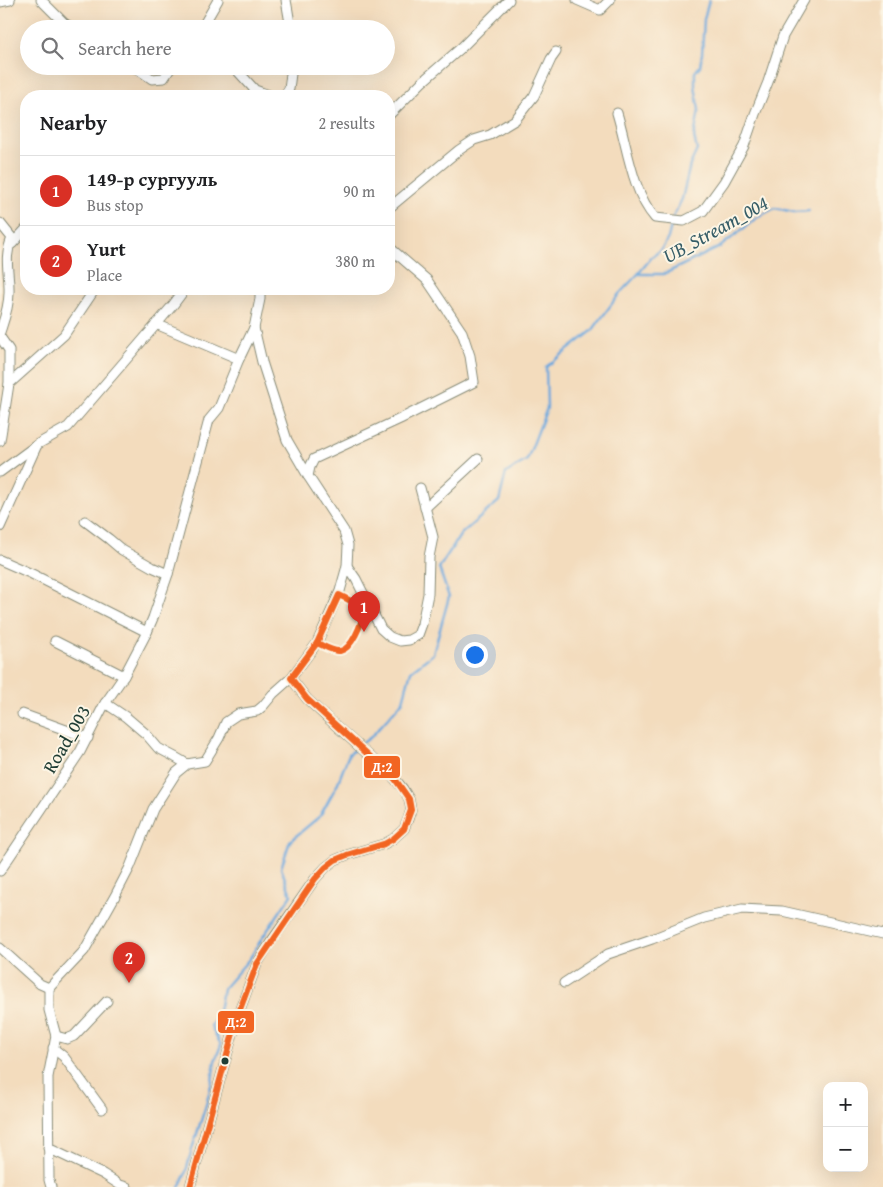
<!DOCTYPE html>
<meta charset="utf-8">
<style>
body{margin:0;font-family:"Gentium Book Plus",serif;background:#f2f2f2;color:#202124}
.controls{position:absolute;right:15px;bottom:15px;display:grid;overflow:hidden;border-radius:10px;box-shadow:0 5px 20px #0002}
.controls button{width:45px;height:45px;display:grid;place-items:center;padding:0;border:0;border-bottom:1px solid #e0e0e0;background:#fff;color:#202124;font:25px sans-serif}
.you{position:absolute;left:474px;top:654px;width:18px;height:18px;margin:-12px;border:4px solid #fff;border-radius:50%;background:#1a73e8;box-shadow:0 0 0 8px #1a73e833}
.badge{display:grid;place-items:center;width:32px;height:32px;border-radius:50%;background:#d93025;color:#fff;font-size:16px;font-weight:700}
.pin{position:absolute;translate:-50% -41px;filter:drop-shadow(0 1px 2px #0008)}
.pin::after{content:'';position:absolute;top:26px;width:18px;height:15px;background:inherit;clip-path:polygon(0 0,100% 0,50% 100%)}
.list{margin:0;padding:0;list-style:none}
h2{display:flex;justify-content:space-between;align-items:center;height:65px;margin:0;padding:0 20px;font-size:21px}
h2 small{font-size:16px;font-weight:400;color:#757577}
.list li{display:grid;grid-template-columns:32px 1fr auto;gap:15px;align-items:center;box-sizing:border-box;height:70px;padding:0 20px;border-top:1px solid #e0e0e0}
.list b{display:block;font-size:19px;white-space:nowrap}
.list p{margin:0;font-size:16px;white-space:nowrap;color:#757577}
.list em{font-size:16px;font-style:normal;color:#757577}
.icon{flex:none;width:28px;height:28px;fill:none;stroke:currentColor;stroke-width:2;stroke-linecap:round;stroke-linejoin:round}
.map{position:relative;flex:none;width:883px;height:1187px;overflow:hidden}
.search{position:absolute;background:#fff;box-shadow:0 5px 20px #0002;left:20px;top:20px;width:375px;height:55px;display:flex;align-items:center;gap:12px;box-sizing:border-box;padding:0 18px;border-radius:28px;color:#757577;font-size:19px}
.panel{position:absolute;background:#fff;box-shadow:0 5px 20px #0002;left:20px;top:90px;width:375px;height:205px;border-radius:20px}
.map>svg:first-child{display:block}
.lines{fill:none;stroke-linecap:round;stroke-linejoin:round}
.stream{stroke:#6ca8dd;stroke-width:2.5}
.minor-casing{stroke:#898c78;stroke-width:11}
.minor{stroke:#fff;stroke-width:9}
.bus-1-casing{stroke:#fcf5e5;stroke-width:10}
.bus-1{stroke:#f26522;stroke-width:6}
.bus-dot{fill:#1f3d34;stroke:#fcf5e5;stroke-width:2}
.labels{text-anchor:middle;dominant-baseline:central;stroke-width:4;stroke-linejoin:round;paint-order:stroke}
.street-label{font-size:19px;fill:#1f3d34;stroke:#fcf5e5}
.water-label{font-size:20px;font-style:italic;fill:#365d67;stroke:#fcf5e5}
.line-badge{stroke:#fcf5e5;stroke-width:2}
.badge-label{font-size:14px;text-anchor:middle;font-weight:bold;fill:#fff}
</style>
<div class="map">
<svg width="883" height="1187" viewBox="0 0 883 1187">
<rect width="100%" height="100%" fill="#fcf5e5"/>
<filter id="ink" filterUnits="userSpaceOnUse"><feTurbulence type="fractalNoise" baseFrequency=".02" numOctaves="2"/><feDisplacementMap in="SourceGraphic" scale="10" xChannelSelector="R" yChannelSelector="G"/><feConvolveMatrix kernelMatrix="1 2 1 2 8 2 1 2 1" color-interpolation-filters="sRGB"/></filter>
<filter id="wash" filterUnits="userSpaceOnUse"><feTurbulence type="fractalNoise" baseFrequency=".0096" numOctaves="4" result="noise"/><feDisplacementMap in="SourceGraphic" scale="20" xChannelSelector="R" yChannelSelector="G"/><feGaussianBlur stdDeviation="1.12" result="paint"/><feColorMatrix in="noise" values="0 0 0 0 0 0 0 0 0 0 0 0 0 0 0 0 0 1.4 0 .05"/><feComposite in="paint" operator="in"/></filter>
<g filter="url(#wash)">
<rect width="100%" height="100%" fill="#f3dcbd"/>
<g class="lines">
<g class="stream">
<polyline points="673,217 682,199 690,165 697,150 694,137 699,110 695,86 695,72 700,66 702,54 703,36 704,19 709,0"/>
<polyline points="638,274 652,257 662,249 668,238 672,222"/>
<polyline points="361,744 371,737 403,701 411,671 433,654 449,597 439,568 461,534 499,501 506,473 527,460 547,408 546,367 592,331 619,294 638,274 664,274 720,247 758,217 775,208 794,212 809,211"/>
<polyline points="179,1187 185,1175 192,1149 206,1105 212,1081 215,1061 221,1045 211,1026 219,1011 223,989 250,958 261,940 291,895 281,868 290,841 320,816 337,785 349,754 357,748"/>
</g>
</g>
</g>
<g filter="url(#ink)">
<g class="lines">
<g class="minor-casing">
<g id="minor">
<polyline points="41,0 64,23 74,29"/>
<polyline points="286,0 291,29"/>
<polyline points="577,0 600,10 610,0"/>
<polyline points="0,2 10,0"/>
<polyline points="203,26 218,0"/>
<polyline points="133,66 152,79 164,78 172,66"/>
<polyline points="233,66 255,90 271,96"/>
<polyline points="284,96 289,89 292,66"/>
<path d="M617,113C627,145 632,192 655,218L684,221L703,211L724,182L744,146L755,114L768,82L783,36L804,0"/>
<polyline points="389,115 422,82 461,48 509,0"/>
<polyline points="389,208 459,150 474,140 490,135 515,120 534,96 551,59 556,52"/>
<path d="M0,223L12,238C3,259 10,272 9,293C9,307 4,320 0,332"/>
<polyline points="12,244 26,229"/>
<polyline points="156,324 239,359"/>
<polyline points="254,328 262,362 287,440 308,476"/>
<polyline points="0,337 9,350 9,384"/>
<polyline points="0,441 9,384 64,335 95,289"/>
<polyline points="0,472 38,444 68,427 173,305 185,289"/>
<polyline points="425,508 478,459"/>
<polyline points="85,521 109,539 122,550 152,567 168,574"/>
<polyline points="0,527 37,445"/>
<polyline points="0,560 32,574 147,632"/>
<polyline points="347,566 356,579 381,629 390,637 400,641 409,640 418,635 422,624 428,594 429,557 433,537 420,488"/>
<polyline points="55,641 124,676"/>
<polyline points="105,703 126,717 146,734 158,748 175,757 187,764"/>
<polyline points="22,714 88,738"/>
<polyline points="0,871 80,752 104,705 124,676 147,632 153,618 168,574 209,420 219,408 239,359 254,328 260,299 260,289"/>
<polyline points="0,948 40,984 49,988 84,951 115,896 130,867 153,809 176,773 187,764 205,761 219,738 226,722 238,714 257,711 263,706 273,694 291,678 317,643 340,591 347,566 348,545 344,531 308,476 310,467 314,459 400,419 474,382 470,356 462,332 427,280 389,247"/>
<polyline points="564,983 608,954 652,939 704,918 742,909 782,911 883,934"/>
<polyline points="49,988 49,1010 56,1036 48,1077 49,1180 51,1187"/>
<polyline points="56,1036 67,1039 74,1036 107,1001"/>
<polyline points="53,1048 64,1057 102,1109"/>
<polyline points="48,1148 103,1174 120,1185 127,1187"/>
<polyline points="190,1187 239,1012 257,964 271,942 315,879 326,867 335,860 347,855 384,844 393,839 404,829 408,819 411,810 409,799 403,789 395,779 322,713 307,699 291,678"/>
</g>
</g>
<use href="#minor" class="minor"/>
<g class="bus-1-casing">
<g id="bus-1">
<path d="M339,595L357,604L363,613C362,623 352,649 340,651C333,652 324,646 317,643Z"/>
<polyline points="190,1187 239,1012 257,964 315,879 326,867 335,860 347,855 384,844 393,839 404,829 411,810 409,799 395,779 307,699 291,678 317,643"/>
</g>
</g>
<use href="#bus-1" class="bus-1"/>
</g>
</g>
<circle class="bus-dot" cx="225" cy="1061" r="4.5"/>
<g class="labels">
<g class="street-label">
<text transform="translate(66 739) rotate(-60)">Road_003</text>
</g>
<g class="water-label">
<text transform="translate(715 229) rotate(-29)">UB_Stream_004</text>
</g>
</g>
<g class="line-badge">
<rect x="363" y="755" width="38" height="24" rx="5" fill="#f26522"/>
<rect x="217" y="1010" width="38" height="24" rx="5" fill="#f26522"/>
</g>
<g class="badge-label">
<text x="382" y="772">Д:2</text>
<text x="236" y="1027">Д:2</text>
</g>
</svg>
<div class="controls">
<button>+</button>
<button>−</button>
</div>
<div class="you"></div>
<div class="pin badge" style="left:364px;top:632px">1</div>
<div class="pin badge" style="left:129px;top:983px">2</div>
<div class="search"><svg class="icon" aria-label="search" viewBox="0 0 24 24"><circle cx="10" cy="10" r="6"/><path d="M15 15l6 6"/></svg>Search here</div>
<section class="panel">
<h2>Nearby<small>2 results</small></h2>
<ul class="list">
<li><span class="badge">1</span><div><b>149-р сургууль</b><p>Bus stop</p></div><em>90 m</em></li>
<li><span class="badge">2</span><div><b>Yurt</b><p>Place</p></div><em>380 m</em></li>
</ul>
</section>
</div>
